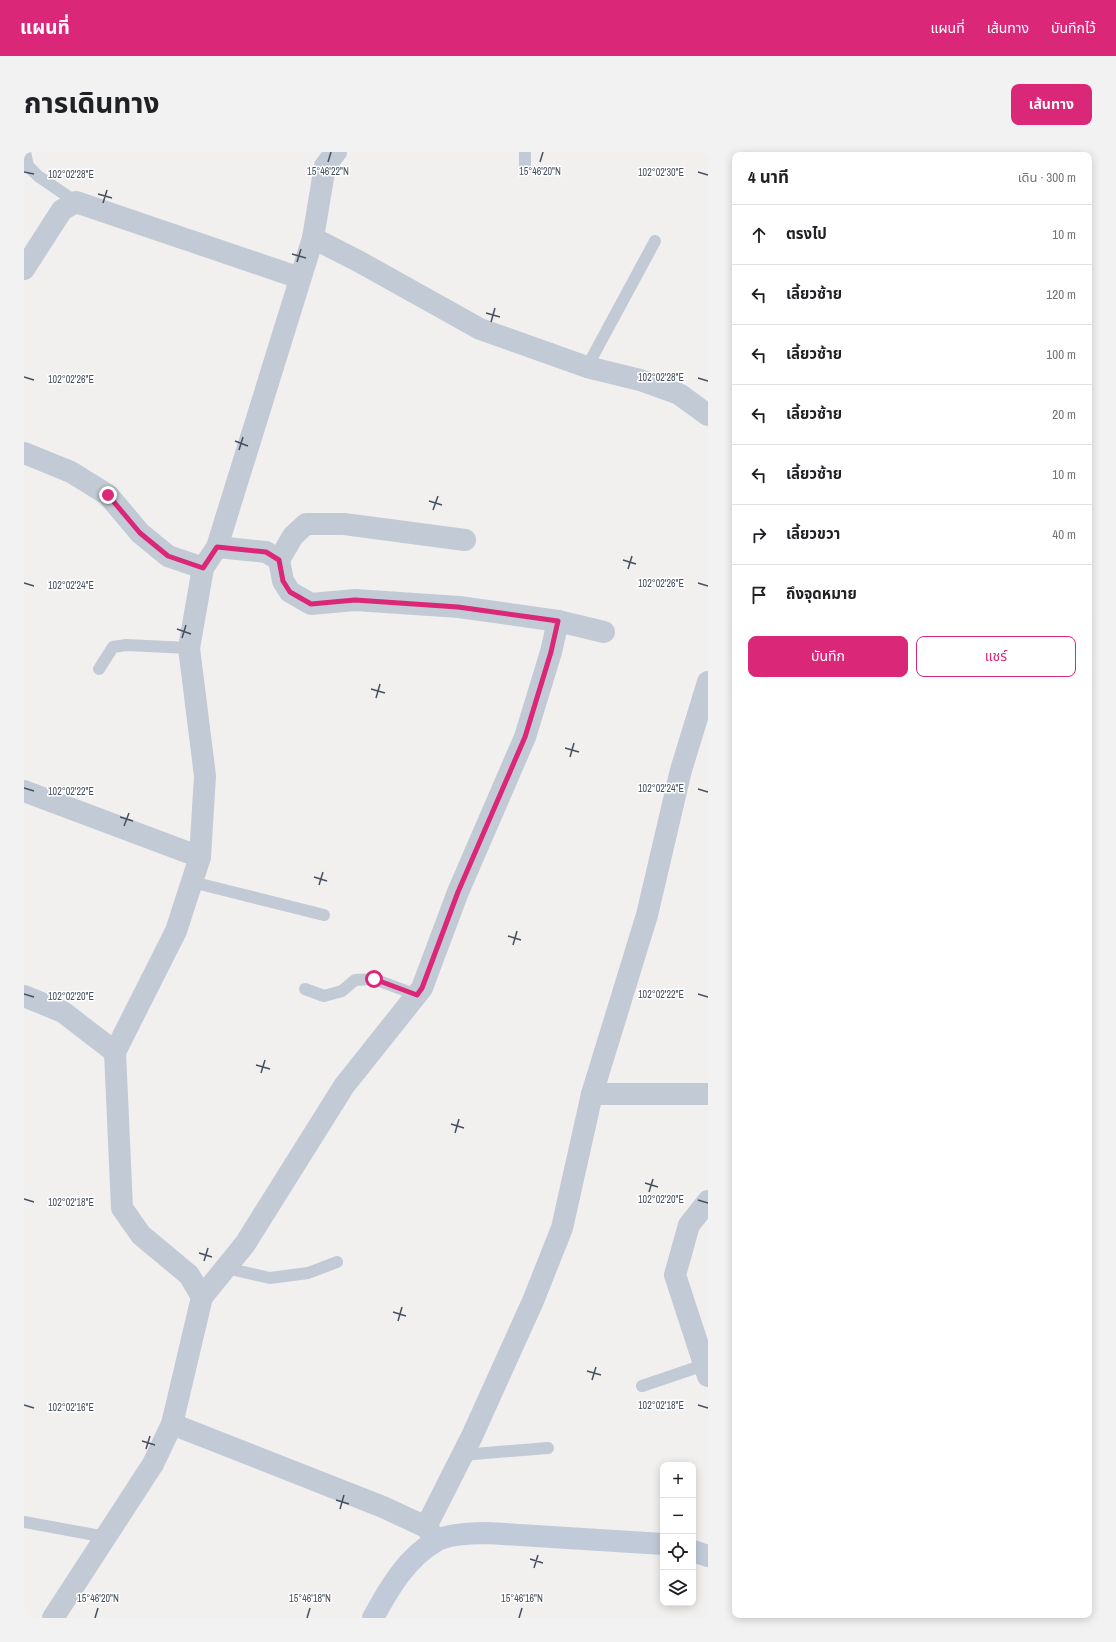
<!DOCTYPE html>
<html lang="th">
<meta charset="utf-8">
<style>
body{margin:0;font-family:"Archivo Narrow","Noto Sans Thai",sans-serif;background:#f2f2f2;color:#202124}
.controls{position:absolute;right:12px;bottom:12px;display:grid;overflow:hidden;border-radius:8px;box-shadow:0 2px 10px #0003}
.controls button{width:36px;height:36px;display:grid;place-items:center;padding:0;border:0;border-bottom:1px solid #e0e0e0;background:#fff;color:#202124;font:20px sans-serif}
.stop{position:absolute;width:12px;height:12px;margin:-9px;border:3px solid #db2777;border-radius:50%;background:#fff}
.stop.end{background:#db2777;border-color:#fff;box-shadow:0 1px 4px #0008}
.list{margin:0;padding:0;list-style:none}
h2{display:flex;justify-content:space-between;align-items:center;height:52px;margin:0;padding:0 16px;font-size:17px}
h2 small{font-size:13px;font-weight:400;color:#757577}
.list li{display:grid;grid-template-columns:26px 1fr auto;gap:12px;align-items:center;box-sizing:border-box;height:60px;padding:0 16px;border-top:1px solid #e0e0e0}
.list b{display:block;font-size:15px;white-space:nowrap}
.list em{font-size:13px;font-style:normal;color:#757577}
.actions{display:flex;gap:8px;padding:12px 16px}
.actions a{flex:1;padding:9px 0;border:1px solid #db2777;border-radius:8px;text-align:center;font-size:14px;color:#db2777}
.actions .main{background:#db2777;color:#fff}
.icon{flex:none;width:22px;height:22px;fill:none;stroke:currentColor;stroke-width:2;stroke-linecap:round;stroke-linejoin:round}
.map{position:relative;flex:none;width:684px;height:1466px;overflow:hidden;border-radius:8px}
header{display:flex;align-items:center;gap:24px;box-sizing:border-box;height:56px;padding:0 20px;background:#db2777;color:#fff}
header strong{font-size:19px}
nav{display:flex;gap:22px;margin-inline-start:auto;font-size:14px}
.intro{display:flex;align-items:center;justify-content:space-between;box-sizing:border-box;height:96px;padding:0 24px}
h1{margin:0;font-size:28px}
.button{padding:10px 18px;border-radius:8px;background:#db2777;color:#fff;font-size:14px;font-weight:700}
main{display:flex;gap:24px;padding:0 24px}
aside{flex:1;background:#fff;border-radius:8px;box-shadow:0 2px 10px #0003}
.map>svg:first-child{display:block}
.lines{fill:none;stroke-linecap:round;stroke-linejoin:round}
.lane{stroke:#c2cad5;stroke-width:12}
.street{stroke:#c2cad5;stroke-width:22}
.secondary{stroke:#c0cad9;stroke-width:22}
.route{stroke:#db2777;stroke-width:5}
.ticks{fill:none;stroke:#46505e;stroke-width:1.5}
.ticks-label{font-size:10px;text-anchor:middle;fill:#46505e;stroke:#fff;stroke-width:3;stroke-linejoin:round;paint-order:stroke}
</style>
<header>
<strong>แผนที่</strong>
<nav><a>แผนที่</a><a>เส้นทาง</a><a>บันทึกไว้</a></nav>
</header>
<div class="intro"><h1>การเดินทาง</h1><a class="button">เส้นทาง</a></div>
<main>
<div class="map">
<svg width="684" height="1466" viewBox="0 0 684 1466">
<rect width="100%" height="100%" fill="#f2efef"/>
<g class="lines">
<g class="lane">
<polyline points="1,0 4,14 14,24 52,50"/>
<polyline points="501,0 501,14"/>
<polyline points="563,215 631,89"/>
<polyline points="75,517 89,495 102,493 165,496"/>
<polyline points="168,730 300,763"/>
<polyline points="281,837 300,844 318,839 331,828 350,827 393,843"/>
<polyline points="202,1116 246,1126 284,1121 313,1110"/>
<polyline points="618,1234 680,1213"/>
<polyline points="438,1303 524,1296"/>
<polyline points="0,1370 82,1385"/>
</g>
<g class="street">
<polyline points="289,86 334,109 456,177 563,215 616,228 655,242 684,263"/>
<polyline points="0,117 38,58 52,50 276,126"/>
<polyline points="0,301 47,320 84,343 116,381 144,404 179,416"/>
<polyline points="193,395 242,400 255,408 259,429 266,440 287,452 331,448 435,455 534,469 580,480"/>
<polyline points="255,408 269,384 282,372 320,372 441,388"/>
<polyline points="0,639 176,705"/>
<polyline points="0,844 39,860 91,900"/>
<polyline points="568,942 684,942"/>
<polyline points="684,1049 665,1073 651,1123 684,1224"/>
<polyline points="178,1145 221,1092 320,934 398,836 434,740 501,585 527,500 534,469"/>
<polyline points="148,1272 359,1355 402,1375 411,1386"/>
<polyline points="402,1375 448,1284 509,1149 538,1076 568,942 623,763 657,618 684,530"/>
<polyline points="29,1466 129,1312 148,1272 178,1145 165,1123 117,1083 98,1056 91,900 152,779 176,705 181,624 165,496 179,416 193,395 289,86 301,14 312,0"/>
</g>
<g class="secondary">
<polyline points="669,1399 684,1404"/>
<path d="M349,1466C364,1438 383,1405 412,1389C424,1382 449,1381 464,1381L639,1392"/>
</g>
</g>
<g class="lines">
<polyline class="route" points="84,343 116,381 144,404 179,416 193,395 242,400 255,408 259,429 266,440 287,452 331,448 434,455 534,469 527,500 501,585 434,740 398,836 393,843 350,827"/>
</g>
<path class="ticks" d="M304,10L307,0M516,10L519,0M0,20L10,22M674,20L684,23M74,42L88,46M79,51L83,38M268,102L282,106M273,110L277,97M462,161L476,165M467,170L471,156M0,225L10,228M674,226L684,229M211,289L224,294M215,298L219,285M405,349L418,353M409,358L414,344M599,408L612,412M604,417L608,404M0,431L10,434M674,431L684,434M153,477L167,482M158,486L162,473M347,537L361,541M352,546L356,532M541,596L555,600M546,605L550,591M0,636L10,639M674,637L684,640M96,665L109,669M100,674L105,661M290,725L303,729M295,733L299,720M484,784L497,788M489,793L493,779M0,842L10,845M674,842L684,845M232,913L246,917M237,921L241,908M427,972L440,976M431,981L435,967M621,1031L634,1035M625,1040L629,1027M0,1047L10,1050M674,1048L684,1051M175,1101L188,1105M180,1109L184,1096M369,1160L382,1164M374,1169L378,1155M563,1219L577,1223M568,1228L572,1215M0,1253L10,1256M674,1253L684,1256M118,1289L131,1293M122,1297L126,1284M312,1348L325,1352M316,1357L320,1343M506,1407L519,1411M510,1416L514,1403M71,1466L74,1456M283,1466L286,1456M495,1466L498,1456"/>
<g class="ticks-label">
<text x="304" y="23">15°46'22"N</text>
<text x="516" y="23">15°46'20"N</text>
<text x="637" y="24">102°02'30"E</text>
<text x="47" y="26">102°02'28"E</text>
<text x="637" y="229">102°02'28"E</text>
<text x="47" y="231">102°02'26"E</text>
<text x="637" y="435">102°02'26"E</text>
<text x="47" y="437">102°02'24"E</text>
<text x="637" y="640">102°02'24"E</text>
<text x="47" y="643">102°02'22"E</text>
<text x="637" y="846">102°02'22"E</text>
<text x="47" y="848">102°02'20"E</text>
<text x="637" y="1051">102°02'20"E</text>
<text x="47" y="1054">102°02'18"E</text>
<text x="637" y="1257">102°02'18"E</text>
<text x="47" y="1259">102°02'16"E</text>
<text x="74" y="1450">15°46'20"N</text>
<text x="286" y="1450">15°46'18"N</text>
<text x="498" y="1450">15°46'16"N</text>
</g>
</svg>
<div class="controls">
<button>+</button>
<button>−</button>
<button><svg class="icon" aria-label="locate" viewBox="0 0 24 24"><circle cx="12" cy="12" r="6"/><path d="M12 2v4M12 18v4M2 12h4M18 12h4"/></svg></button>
<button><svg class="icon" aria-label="layers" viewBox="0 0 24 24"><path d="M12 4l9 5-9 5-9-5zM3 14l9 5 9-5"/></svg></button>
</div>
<div class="stop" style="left:350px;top:827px"></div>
<div class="stop end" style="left:84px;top:343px"></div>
</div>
<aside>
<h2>4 นาที<small>เดิน · 300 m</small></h2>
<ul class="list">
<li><svg class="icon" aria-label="ahead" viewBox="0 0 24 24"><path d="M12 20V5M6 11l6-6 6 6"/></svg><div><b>ตรงไป</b></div><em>10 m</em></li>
<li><svg class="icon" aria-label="left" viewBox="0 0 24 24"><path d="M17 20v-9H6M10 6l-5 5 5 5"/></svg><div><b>เลี้ยวซ้าย</b></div><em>120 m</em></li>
<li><svg class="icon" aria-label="left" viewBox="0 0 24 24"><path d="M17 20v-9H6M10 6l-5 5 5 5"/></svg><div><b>เลี้ยวซ้าย</b></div><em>100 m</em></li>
<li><svg class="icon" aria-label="left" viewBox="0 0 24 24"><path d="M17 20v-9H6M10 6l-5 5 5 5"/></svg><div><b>เลี้ยวซ้าย</b></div><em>20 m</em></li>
<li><svg class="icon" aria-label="left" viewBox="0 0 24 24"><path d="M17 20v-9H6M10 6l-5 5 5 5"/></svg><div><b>เลี้ยวซ้าย</b></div><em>10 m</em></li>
<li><svg class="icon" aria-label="right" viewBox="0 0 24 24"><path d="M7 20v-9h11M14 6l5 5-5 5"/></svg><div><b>เลี้ยวขวา</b></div><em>40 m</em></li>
<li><svg class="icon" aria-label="arrive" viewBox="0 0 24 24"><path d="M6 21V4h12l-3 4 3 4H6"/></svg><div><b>ถึงจุดหมาย</b></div></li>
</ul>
<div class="actions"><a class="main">บันทึก</a><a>แชร์</a></div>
</aside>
</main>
